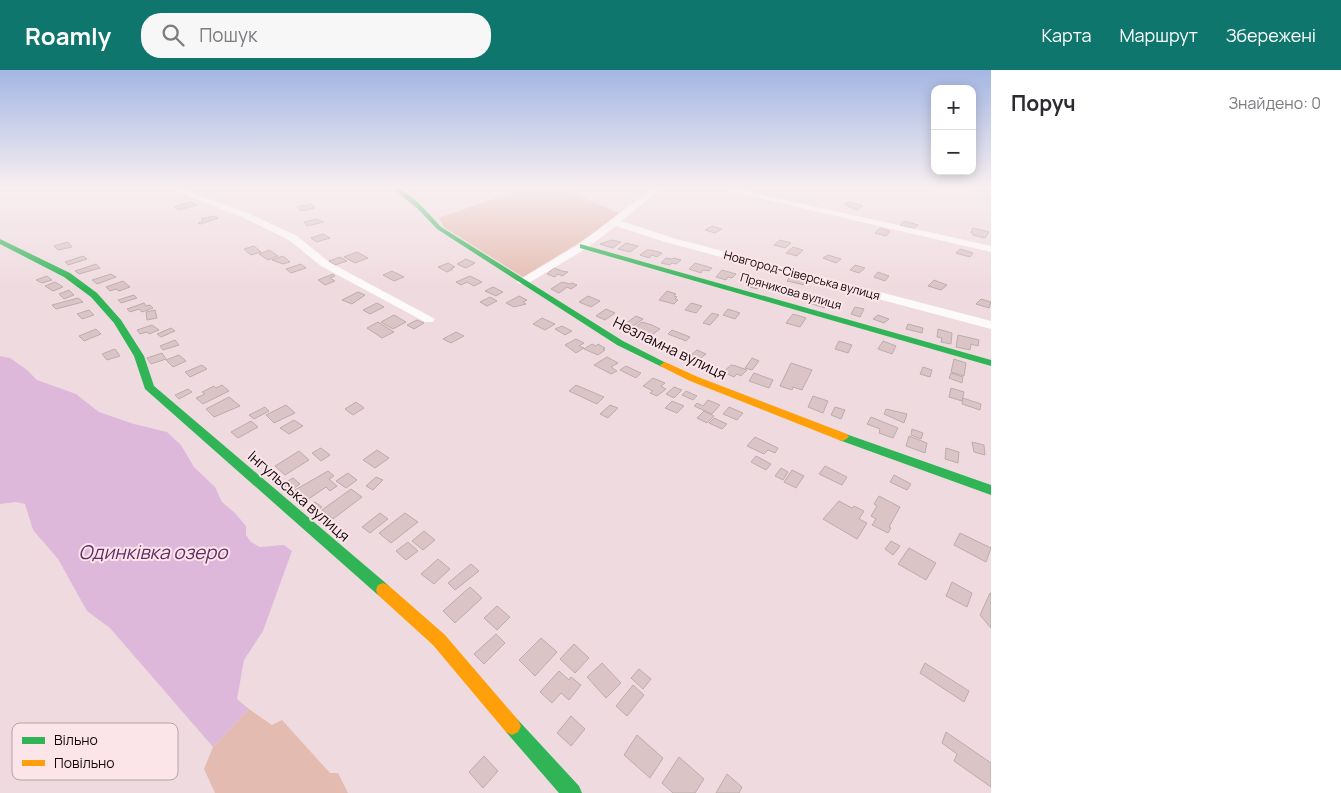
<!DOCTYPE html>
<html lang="uk">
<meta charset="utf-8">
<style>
body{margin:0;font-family:Manrope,sans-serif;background:#f7f7f7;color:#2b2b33}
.controls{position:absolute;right:15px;top:15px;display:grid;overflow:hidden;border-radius:10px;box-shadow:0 2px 12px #0003}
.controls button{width:45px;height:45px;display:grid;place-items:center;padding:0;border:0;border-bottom:1px solid #e1e1e2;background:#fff;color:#2b2b33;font:25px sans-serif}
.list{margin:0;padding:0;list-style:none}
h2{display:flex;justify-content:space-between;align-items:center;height:65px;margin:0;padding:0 20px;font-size:21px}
h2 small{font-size:16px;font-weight:400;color:#7c7c81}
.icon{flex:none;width:28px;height:28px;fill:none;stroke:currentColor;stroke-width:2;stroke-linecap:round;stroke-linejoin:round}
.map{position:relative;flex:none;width:991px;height:723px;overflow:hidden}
header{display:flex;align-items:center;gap:30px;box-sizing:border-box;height:70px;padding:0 25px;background:#0f766e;color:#fff}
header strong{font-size:24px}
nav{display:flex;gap:28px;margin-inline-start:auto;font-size:18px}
.search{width:350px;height:45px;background:#f7f7f7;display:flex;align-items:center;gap:12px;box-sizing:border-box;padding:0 18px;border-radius:20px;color:#7c7c81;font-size:19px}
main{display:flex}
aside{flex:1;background:#fff}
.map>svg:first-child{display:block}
.green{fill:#e4bbb0}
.water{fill:#deb8db}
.building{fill:#dbc4c5;stroke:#bbacad}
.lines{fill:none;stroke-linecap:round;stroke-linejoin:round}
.street{fill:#fdfafa;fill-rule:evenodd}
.fast{fill:#30b455;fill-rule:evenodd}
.slow{fill:#ff9f0a;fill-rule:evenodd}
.labels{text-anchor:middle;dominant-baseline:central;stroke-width:4;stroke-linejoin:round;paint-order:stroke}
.far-street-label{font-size:12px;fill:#13080b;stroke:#fbe5e9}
.street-label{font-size:15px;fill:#13080b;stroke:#fbe5e9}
.near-water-label{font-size:19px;font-style:italic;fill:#632c67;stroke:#fbe5e9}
.key{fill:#fbe5e9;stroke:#b5a3a6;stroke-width:1}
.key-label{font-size:14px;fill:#13080b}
</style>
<header>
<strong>Roamly</strong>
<div class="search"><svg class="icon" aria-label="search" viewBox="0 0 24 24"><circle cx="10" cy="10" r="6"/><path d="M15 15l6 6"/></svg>Пошук</div>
<nav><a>Карта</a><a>Маршрут</a><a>Збережені</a></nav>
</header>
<main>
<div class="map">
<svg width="991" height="723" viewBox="0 0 991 723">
<rect width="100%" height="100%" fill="#efdbdf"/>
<g class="green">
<polygon points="527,117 559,117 621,144 577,174 523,207 444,157 439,148"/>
<polygon points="249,639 272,655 282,650 330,703 338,703 348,723 215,723 204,699 213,677"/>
</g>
<polygon class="water" points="0,286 10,288 27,300 37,310 76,324 99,342 134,354 167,362 181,375 194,397 215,417 222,432 235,443 246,456 246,465 251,472 260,477 284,475 292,481 263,561 244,590 237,629 249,639 213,677 110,558 87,541 58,489 33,460 25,434 16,432 0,434"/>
<g class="building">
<polygon points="191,132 197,135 179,140 174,137"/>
<polygon points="849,132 863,136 856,140 844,134"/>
<polygon points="311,134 315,138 301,141 297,137"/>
<polygon points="213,146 218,148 201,154 198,153 203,151 201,149"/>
<polygon points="317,149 324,152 307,156 304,152"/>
<polygon points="904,151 918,155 914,159 900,155"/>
<polygon points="712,156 722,159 715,163 705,160"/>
<polygon points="880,158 890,161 886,166 875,163"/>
<polygon points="973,158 989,162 985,168 973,165 973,163 971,163"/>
<polygon points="323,164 330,168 317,172 311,168"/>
<polygon points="612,170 621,172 613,178 600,174"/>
<polygon points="780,170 791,173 785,178 774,175"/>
<polygon points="68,172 72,177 58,180 54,176"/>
<polygon points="626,173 638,176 630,182 618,179"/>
<polygon points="254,176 261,182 251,185 244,179"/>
<polygon points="793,177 803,180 797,186 786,183"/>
<polygon points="960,179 973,183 970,187 956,183"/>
<polygon points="269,180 278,186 268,190 259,184"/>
<polygon points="647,180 651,180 662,183 657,187 652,185 649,188 640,185"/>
<polygon points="357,182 368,188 355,193 344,187"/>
<polygon points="828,185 841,189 836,193 823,188"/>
<polygon points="83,186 87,189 68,195 65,192"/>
<polygon points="283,186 290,192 283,194 272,190"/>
<polygon points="340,187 347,191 335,195 329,191"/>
<polygon points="666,188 672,189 673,188 681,190 676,194 672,193 670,195 661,193"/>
<polygon points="466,189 475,193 466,198 457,194"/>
<polygon points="448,193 455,197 451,198 453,199 447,202 438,197"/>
<polygon points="695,193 712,198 709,201 703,200 701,203 689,199"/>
<polygon points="96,194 100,198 79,204 75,201"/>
<polygon points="301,194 306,198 291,203 286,199"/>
<polygon points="855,195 865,198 859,203 850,200"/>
<polygon points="554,198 562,201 568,202 562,206 558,204 555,207 547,204"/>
<polygon points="722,200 736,204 732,208 728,207 726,210 716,207"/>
<polygon points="392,201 404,207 394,211 383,205"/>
<polygon points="878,202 889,206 885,211 874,207"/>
<polygon points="111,204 116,207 97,214 92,210"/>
<polygon points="333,204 335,206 330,208 335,211 325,215 318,210"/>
<polygon points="791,205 808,210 805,215 787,211"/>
<polygon points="47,206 52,210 42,213 36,210"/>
<polygon points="470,206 482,212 474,216 467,212 461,215 456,212"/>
<polygon points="753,209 769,214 767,217 761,215 757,219 746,216"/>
<polygon points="934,210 947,215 941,220 928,216"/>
<polygon points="123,211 130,217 119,221 116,219 110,221 106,217"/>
<polygon points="55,212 63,217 53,221 45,216"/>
<polygon points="562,212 570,214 572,213 577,215 571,219 567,217 559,223 551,219"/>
<polygon points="493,217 503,222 496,226 485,221"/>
<polygon points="69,220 74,225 64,229 59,224"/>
<polygon points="667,221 676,224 674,226 677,227 675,229 678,230 674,234 659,230"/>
<polygon points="358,222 365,225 352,234 342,230"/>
<polygon points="134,225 137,228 121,233 118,230"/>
<polygon points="519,226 527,230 523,232 526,234 514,237 506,233"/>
<polygon points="588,226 600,231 591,237 579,232"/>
<polygon points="490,227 497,231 487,236 480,232"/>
<polygon points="78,228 83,232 56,239 52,235"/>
<polygon points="817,228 829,231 825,238 812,234"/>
<polygon points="981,229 991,232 989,238 976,234"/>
<polygon points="144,233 146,236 150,235 153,238 142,242 139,239 130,242 127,239"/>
<polygon points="377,233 384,237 370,244 363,240"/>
<polygon points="691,233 702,236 696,243 685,240"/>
<polygon points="855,237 864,239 860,247 851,244"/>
<polygon points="606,239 615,243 605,250 596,246"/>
<polygon points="728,239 740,243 735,249 723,245"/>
<polygon points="89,240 94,245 82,249 77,244"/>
<polygon points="155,240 157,248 147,250 146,242"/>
<polygon points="712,243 719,245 710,255 703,253"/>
<polygon points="793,244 806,248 800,257 786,253"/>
<polygon points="394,245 406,252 393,259 381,252"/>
<polygon points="878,245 889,249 884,253 873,249"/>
<polygon points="636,246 643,249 632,257 625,254"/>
<polygon points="542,248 555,254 545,260 533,254"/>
<polygon points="417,250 424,253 414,259 407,255"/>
<polygon points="378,252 394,262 382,268 367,258"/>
<polygon points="642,252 652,255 660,259 649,267 645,265 643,267 630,261"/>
<polygon points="908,254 923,258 922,263 906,259"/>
<polygon points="152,255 159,260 149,264 147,262 140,264 137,260"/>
<polygon points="562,256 572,261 565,265 555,259"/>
<polygon points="171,258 175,261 161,267 157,264"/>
<polygon points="96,259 101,264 84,271 79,266"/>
<polygon points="938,259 952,263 951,274 941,272 942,268 937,267"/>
<polygon points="672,260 690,267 686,271 668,264"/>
<polygon points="456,262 464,266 451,273 443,269"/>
<polygon points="958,265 979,270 978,276 971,274 970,280 956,277"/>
<polygon points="576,269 584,273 579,276 584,278 576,283 565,275"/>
<polygon points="175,270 179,275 163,280 160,276"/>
<polygon points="839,271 852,275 848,283 835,279"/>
<polygon points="883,271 896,276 892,284 878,279"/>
<polygon points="592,274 596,276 598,274 605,278 603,279 605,280 598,285 584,279"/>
<polygon points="115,279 120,286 107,290 102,284"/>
<polygon points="697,280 706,284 698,290 690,286"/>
<polygon points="162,283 166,289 151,294 147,288"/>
<polygon points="179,285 186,291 173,297 166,290"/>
<polygon points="607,287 618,293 611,297 617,301 611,304 594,295"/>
<polygon points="752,288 759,291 752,300 745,298"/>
<polygon points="954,289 966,293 964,306 951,302"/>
<polygon points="791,293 812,300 802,320 793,317 792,320 780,316"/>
<polygon points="202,295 207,299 190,307 185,302"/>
<polygon points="731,295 736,296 747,300 741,306 737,304 734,307 723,302"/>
<polygon points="626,296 641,303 636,308 620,300"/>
<polygon points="923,297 932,300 930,307 920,304"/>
<polygon points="754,303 773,310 769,318 749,311"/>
<polygon points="951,303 963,307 962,313 949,308"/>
<polygon points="653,308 665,313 661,316 666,319 657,326 650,323 653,321 643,316"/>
<polygon points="222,315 229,321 203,334 196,328 205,324 202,322 214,316 216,318"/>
<polygon points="576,315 604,327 597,334 569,321"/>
<polygon points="674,317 682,320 674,328 666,324"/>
<polygon points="951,318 964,322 962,331 949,327"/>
<polygon points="188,319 192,322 179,329 175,325"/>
<polygon points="686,321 697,326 693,330 682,325"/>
<polygon points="813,326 828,331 823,343 808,337"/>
<polygon points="229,327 240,336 214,347 206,339"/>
<polygon points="963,328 981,334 980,340 962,334"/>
<polygon points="708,330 720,335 712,344 694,336 697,333 703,336"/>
<polygon points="672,331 684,336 677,343 665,338"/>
<polygon points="356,332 364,338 353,345 345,339"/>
<polygon points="286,335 295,343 274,353 266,345"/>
<polygon points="610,335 618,338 608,348 600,344"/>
<polygon points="265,337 269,341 254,349 249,345"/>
<polygon points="729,337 743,343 737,350 723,344"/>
<polygon points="835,337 845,340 841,349 831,345"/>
<polygon points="886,339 907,344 904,353 884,344"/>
<polygon points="704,341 714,346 707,353 697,348"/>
<polygon points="871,347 898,358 893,368 879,363 880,359 867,354"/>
<polygon points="714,348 727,354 722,359 709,353"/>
<polygon points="294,350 303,356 289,364 280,358"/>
<polygon points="251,351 258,357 238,368 231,362"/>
<polygon points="912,359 923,363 921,369 911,365"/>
<polygon points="909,366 927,373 925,383 906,376"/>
<polygon points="755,367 778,378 775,383 768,380 764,384 747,376"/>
<polygon points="972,372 984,375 985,385 974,382"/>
<polygon points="321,378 330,385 321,391 312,383"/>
<polygon points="946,378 959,382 958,393 945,389"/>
<polygon points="377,380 389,388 375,398 363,390"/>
<polygon points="299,381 309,390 285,405 275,396"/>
<polygon points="756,386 771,394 766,400 751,392"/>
<polygon points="825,396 847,407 842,415 819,404"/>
<polygon points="781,398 788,402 783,410 775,406"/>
<polygon points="792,400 804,406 796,418 784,412"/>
<polygon points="328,401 334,406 329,409 337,416 330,421 326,417 307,430 295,420"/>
<polygon points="348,403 357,410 346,418 336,411"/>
<polygon points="894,405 911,414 907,420 890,412"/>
<polygon points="376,407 383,410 373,420 366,416"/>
<polygon points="293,408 300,414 290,421 283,414"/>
<polygon points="351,419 362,427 333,449 322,440"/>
<polygon points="879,426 900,437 889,457 891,458 888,463 872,455 876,449 871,446 877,436 874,434"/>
<polygon points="839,431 852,438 854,436 864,441 859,449 867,453 857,469 823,449"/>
<polygon points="315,432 322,437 315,443 308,437"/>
<polygon points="380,443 388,449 370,463 362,457"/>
<polygon points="405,443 418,452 391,473 379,463"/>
<polygon points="424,461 435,470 423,480 412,471"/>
<polygon points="960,463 991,478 986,492 954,475"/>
<polygon points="891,471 900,476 893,485 885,479"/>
<polygon points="408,472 418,481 406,490 396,481"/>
<polygon points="909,478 936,493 926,510 898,494"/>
<polygon points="438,489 450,499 434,514 421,504"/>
<polygon points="471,494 479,501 455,520 448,513"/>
<polygon points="952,512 972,523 967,537 946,526"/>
<polygon points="470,517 482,528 455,553 443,541"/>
<polygon points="990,523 991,523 991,558 980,545"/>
<polygon points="497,536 510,547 497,560 484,548"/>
<polygon points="496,564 505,573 484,594 474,584"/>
<polygon points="541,568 557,582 535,606 519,590"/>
<polygon points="574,574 589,588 575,603 560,589"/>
<polygon points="602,593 621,613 606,628 587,607"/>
<polygon points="925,593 969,621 964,632 920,603"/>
<polygon points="639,599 651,609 643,619 631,608"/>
<polygon points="559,601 569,610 571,607 581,615 569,630 561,623 552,633 540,622"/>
<polygon points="633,615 644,625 627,646 616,636"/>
<polygon points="571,646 585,659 571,676 557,663"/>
<polygon points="946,662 991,693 991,717 954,691 957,684 942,673"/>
<polygon points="637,665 663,688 650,708 624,685"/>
<polygon points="484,686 498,701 483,718 469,702"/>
<polygon points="679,687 704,709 695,723 673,723 662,713"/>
<polygon points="727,704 742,717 739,723 716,723"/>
</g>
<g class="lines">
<g class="street">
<polygon points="165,117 177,117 248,143 297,166 329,192 435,249 433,252 425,252 321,196 289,170 242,147"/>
<polygon points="654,117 664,117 621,151 673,168 991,251 991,259 665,172 616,156 587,178 527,214 519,214 517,212 519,210 579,174"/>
<polygon points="712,117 728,117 991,176 991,182"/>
</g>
<g class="fast">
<path d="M391,117C407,117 430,145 441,157L623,271L670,295L668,297H662L617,275L437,159L417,138Z"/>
<polygon points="0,169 70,203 97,223 121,250 144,286 154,316 388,515 390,520 388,525 383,527 378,525 145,319 134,286 114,253 91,227 64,207 0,174"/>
<polygon points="580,174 991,290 991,296 580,178"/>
<polygon points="843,363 991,415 991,425 839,370 837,367"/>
<polygon points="512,647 518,650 579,716 582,723 559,723 506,662 503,656 506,650"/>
</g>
<g class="slow">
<polygon points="665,292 698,307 847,364 849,367 843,371 839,370 690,311 662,297 660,295"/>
<polygon points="383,513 388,515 445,565 518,650 521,656 518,662 512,665 506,662 433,575 378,525 376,520 378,515"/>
</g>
</g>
<linearGradient id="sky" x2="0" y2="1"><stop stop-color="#a4b6e3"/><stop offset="0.54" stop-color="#f8eff1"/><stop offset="1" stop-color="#f8eff1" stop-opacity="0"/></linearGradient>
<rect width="991" height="218" fill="url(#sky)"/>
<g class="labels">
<g class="far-street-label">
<text transform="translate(802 205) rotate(15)">Новгород-Сіверська вулиця</text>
<text transform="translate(791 221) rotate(16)">Пряникова вулиця</text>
</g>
<g class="street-label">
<text transform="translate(670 278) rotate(26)">Незламна вулиця</text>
<text transform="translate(299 426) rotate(41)">Інгульська вулиця</text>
</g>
<g class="near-water-label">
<text x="153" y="482">Одинківка озеро</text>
</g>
</g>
<rect x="12" y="653" width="166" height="57" rx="8" class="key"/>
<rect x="22" y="667" width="23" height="7" fill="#30b455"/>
<rect x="22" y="690" width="23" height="6" fill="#ff9f0a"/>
<g class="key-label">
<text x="54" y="675">Вільно</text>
<text x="54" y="698">Повільно</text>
</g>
</svg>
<div class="controls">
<button>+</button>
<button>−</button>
</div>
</div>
<aside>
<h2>Поруч<small>Знайдено: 0</small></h2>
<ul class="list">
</ul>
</aside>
</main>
